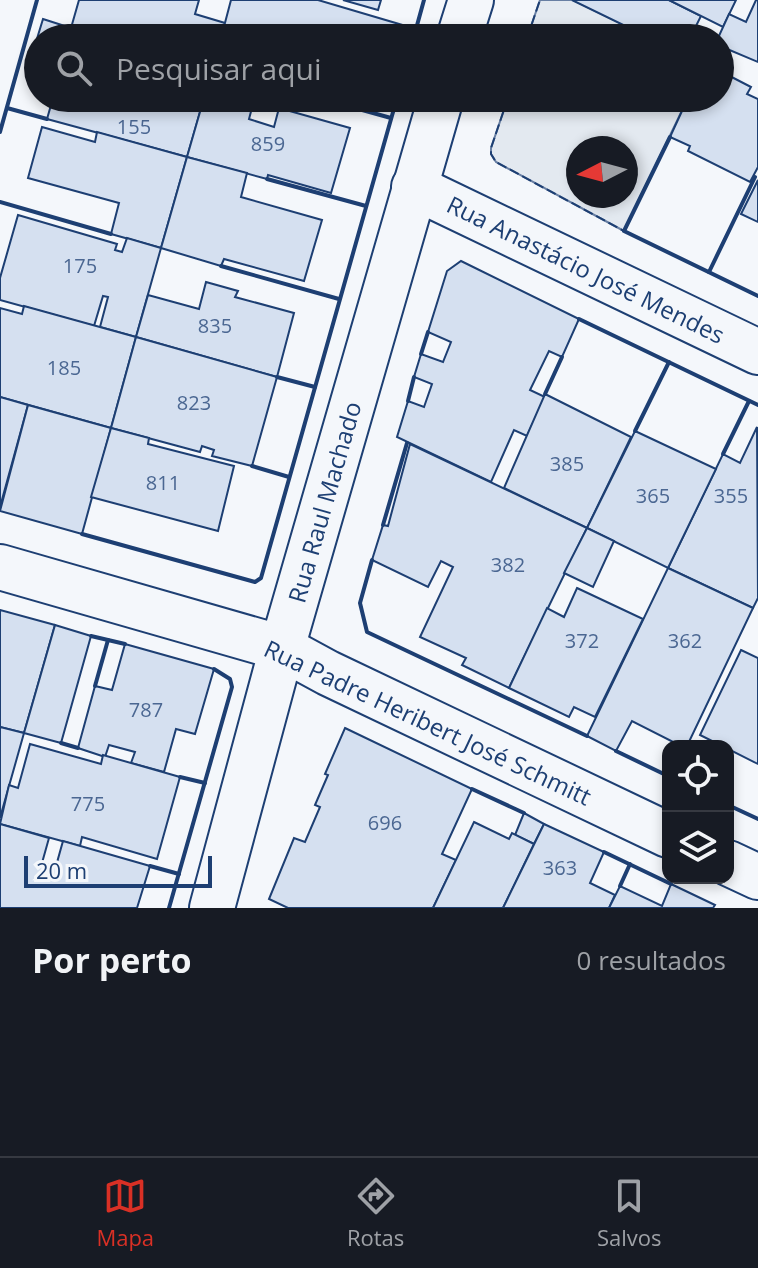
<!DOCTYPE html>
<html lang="pt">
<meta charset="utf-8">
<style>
body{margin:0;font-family:"Open Sans",sans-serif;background:#242831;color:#f1f3f6}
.controls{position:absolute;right:24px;bottom:24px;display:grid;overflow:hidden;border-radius:16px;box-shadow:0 4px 12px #0003}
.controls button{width:72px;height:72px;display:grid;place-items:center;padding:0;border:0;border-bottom:2px solid #363941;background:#171b24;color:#f1f3f6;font:40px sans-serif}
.compass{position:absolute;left:566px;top:136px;width:72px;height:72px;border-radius:50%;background:#171b24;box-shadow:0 4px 12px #0003;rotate:264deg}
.scale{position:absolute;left:24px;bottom:20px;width:188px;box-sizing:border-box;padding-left:8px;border:4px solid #1d3f73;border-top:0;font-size:22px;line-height:28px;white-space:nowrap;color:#1d3f73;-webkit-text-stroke:6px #f4f7fb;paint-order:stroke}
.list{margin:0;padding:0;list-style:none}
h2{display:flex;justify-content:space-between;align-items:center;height:104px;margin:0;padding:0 32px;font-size:34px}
h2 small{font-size:26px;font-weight:400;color:#9ea1a6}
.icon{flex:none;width:44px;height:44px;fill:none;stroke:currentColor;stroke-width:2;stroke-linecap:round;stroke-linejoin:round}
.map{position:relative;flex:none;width:758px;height:908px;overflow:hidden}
.search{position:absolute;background:#171b24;box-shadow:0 4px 12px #0003;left:24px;right:24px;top:24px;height:88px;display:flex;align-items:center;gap:20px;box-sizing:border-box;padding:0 28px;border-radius:44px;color:#9ea1a6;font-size:30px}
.sheet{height:248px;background:#171b24}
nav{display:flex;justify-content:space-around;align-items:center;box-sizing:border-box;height:112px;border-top:2px solid #363941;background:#171b24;font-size:22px;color:#9ea1a6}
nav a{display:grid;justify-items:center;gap:4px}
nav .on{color:#d93025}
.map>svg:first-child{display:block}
.green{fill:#e3e9f0;stroke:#687fa3;stroke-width:2;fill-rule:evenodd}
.building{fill:#d5e0f0;stroke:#1d3f73;stroke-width:2}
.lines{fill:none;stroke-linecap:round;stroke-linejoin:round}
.minor-casing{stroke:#1d3f73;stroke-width:48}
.tertiary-casing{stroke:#1d3f73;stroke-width:48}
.minor{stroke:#f4f7fb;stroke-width:44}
.tertiary{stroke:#f4f7fb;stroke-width:44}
.fence{stroke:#1d3f73;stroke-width:2;stroke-dasharray:10 4;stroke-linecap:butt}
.wall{stroke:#1d3f73;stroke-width:4}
.labels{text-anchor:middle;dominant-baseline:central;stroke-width:6;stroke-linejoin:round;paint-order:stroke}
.number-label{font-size:20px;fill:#4b6792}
.street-label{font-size:24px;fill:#1d3f73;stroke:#f4f7fb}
</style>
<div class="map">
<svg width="758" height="908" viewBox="0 0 758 908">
<rect width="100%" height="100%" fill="#f4f7fb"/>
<g class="green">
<polygon points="540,0 573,0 651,38 527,38"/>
<path d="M508,98H688L624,231L496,162L491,154V148ZM578,148H626V196H578Z"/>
</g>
<g class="building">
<polygon points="79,0 199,0 195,14 225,23 221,38 108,38 71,28"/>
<polygon points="231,0 318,0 416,29 413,38 221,38"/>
<polygon points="343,0 381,0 378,10"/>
<polygon points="572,0 669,0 701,16 690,38 650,38"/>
<polygon points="669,0 736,0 723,27"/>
<polygon points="756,0 758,0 758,62 720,46 720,38 718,38 729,14 746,22"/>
<polygon points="43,19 71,28 108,38 38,38 38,57 32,55"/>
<polygon points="720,71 751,87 747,94 758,99 758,167 750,182 688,151 690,146 670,137 688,98 720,98"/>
<polygon points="53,98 204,98 187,157 47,119"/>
<polygon points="204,98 266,98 264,106 253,104 249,119 274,127 279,108 350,128 331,193 268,175 267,179 187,157"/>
<polygon points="42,127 95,142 97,132 187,157 161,248 111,234 119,203 28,178"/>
<polygon points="187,157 247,173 241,197 322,220 304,281 224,259 221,266 161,248"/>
<polygon points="758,180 758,222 741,214"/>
<polygon points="18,215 117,244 115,250 122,252 127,238 161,248 136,337 100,327 108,297 103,296 94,326 0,300 0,278"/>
<polygon points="461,261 579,319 562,357 549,351 530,390 545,397 527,436 514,430 491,482 397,437 408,401 424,407 432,384 414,377 421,354 443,362 451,342 428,332 447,271"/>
<polygon points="206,282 238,291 235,297 294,313 277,377 136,337 148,295 199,309"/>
<polygon points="24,306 136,337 111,428 0,397 0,308 22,314"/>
<polygon points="136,337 277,377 252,466 212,456 214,450 202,446 200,452 111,428"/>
<polygon points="545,394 631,437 587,528 504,488"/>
<polygon points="0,397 28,405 0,507"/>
<polygon points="28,405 111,428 82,534 0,511"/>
<polygon points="757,427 758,598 753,608 668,568 723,454 740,463"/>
<polygon points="111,428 149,438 148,444 234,466 218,531 91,497"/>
<polygon points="635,431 716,469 668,568 587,528"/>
<polygon points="410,444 587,528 509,688 462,665 466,658 420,637 453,567 441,561 428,587 372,560 383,525 388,526"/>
<polygon points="587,528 614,541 593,587 564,573"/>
<polygon points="668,568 753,608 687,746 681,746 632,721 616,751 587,736"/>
<polygon points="577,588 643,619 595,717 574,707 569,717 509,688 547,608 564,617"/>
<polygon points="0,610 55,625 24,733 0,727"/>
<polygon points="55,625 91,636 61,743 24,733"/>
<polygon points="125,644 214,669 195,734 176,729 164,772 131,763 135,752 109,745 105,757 78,748 95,686 112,690"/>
<polygon points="741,650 758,658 758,764 728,749 728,746 722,746 700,735"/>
<polygon points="0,727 24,733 0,818"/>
<polygon points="345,728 472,789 442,854 456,860 433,908 288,908 269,899 294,838 305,842 320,807 315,805 328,775 325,774"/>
<polygon points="30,744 101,764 103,755 180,777 157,859 82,837 80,846 0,824 9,785 18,788"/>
<polygon points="524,813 544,824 534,844 515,835"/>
<polygon points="474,822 509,839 512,833 534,844 503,908 433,908"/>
<polygon points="0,824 49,838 42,863 56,866 63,841 150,866 137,908 0,908"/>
<polygon points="544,824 604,852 590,883 615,895 609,908 503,908"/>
<polygon points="671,884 715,905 713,908 609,908 620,886 662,906"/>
</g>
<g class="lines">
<g class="minor-casing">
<g id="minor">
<polyline points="459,38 471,0"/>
<polyline points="414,187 758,352"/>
<polyline points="212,908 282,648 441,98"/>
</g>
</g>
<g class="tertiary-casing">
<g id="tertiary">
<polyline points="0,567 282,648 328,673 668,835"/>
<polyline points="728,863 758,877"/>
</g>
</g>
<use href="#minor" class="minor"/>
<use href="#tertiary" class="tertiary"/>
<g class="fence">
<polyline points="527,38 540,0"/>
<polyline points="508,98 491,148 491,154 496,162 624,231"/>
</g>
<g class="wall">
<polyline points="416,29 424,0"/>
<polyline points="319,98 391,118"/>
<polyline points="7,108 47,119"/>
<polyline points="0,132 37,0"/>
<polyline points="670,137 624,231 758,296"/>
<polyline points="267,179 366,206"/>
<polyline points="0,202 111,234"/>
<polyline points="221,266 339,299"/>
<polyline points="709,272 755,177"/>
<polyline points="579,319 758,405"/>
<polyline points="421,354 428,332"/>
<polyline points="277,377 315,387"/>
<polyline points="545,394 562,357"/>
<polyline points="408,401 414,377"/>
<polyline points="635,431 669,362"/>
<polyline points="723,454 749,401"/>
<polyline points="252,466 289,477"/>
<polyline points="383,525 407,443"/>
<polyline points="82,534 255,582 261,578 397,98"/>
<polyline points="372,560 360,603 367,632 587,736"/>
<polyline points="91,636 125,644"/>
<polyline points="95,686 108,640"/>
<polyline points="61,743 78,748"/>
<polyline points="616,751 668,776"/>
<polyline points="180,777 205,783"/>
<polyline points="472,789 524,813"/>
<polyline points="728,805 758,819"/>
<polyline points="604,852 671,884"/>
<polyline points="150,866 179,874"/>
<polyline points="620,886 630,864"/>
<polyline points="169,908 232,687 230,679 214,669"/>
</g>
</g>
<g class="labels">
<g class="number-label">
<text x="134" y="126">155</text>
<text x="268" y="143">859</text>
<text x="80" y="265">175</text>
<text x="215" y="325">835</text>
<text x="64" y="367">185</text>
<text x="194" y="402">823</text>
<text x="567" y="463">385</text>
<text x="163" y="482">811</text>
<text x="653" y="495">365</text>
<text x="731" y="495">355</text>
<text x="508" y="564">382</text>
<text x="582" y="640">372</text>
<text x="685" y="640">362</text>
<text x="146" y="709">787</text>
<text x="88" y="803">775</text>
<text x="385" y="822">696</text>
<text x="560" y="867">363</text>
</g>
<g class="street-label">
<text transform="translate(586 269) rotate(26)">Rua Anastácio José Mendes</text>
<text transform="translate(324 502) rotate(-74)">Rua Raul Machado</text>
<text transform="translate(428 722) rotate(25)">Rua Padre Heribert José Schmitt</text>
</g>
</g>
</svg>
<div class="controls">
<button><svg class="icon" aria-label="locate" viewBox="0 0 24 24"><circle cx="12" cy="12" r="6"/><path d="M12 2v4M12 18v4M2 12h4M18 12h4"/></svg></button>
<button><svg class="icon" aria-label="layers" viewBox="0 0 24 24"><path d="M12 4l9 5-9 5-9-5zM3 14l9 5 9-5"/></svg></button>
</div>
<svg class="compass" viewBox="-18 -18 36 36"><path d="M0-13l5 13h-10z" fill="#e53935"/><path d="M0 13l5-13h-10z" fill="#9ea1a6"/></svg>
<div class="scale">20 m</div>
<div class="search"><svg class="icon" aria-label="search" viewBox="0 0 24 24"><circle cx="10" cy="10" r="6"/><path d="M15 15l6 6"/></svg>Pesquisar aqui</div>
</div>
<section class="sheet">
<h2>Por perto<small>0 resultados</small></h2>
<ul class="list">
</ul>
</section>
<nav>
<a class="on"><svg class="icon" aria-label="map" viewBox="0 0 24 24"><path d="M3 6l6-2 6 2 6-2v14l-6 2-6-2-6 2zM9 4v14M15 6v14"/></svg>Mapa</a>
<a><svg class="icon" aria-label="directions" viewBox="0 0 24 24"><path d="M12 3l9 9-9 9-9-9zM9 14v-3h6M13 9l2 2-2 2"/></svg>Rotas</a>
<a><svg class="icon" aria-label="saved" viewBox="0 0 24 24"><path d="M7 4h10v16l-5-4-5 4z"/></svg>Salvos</a>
</nav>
